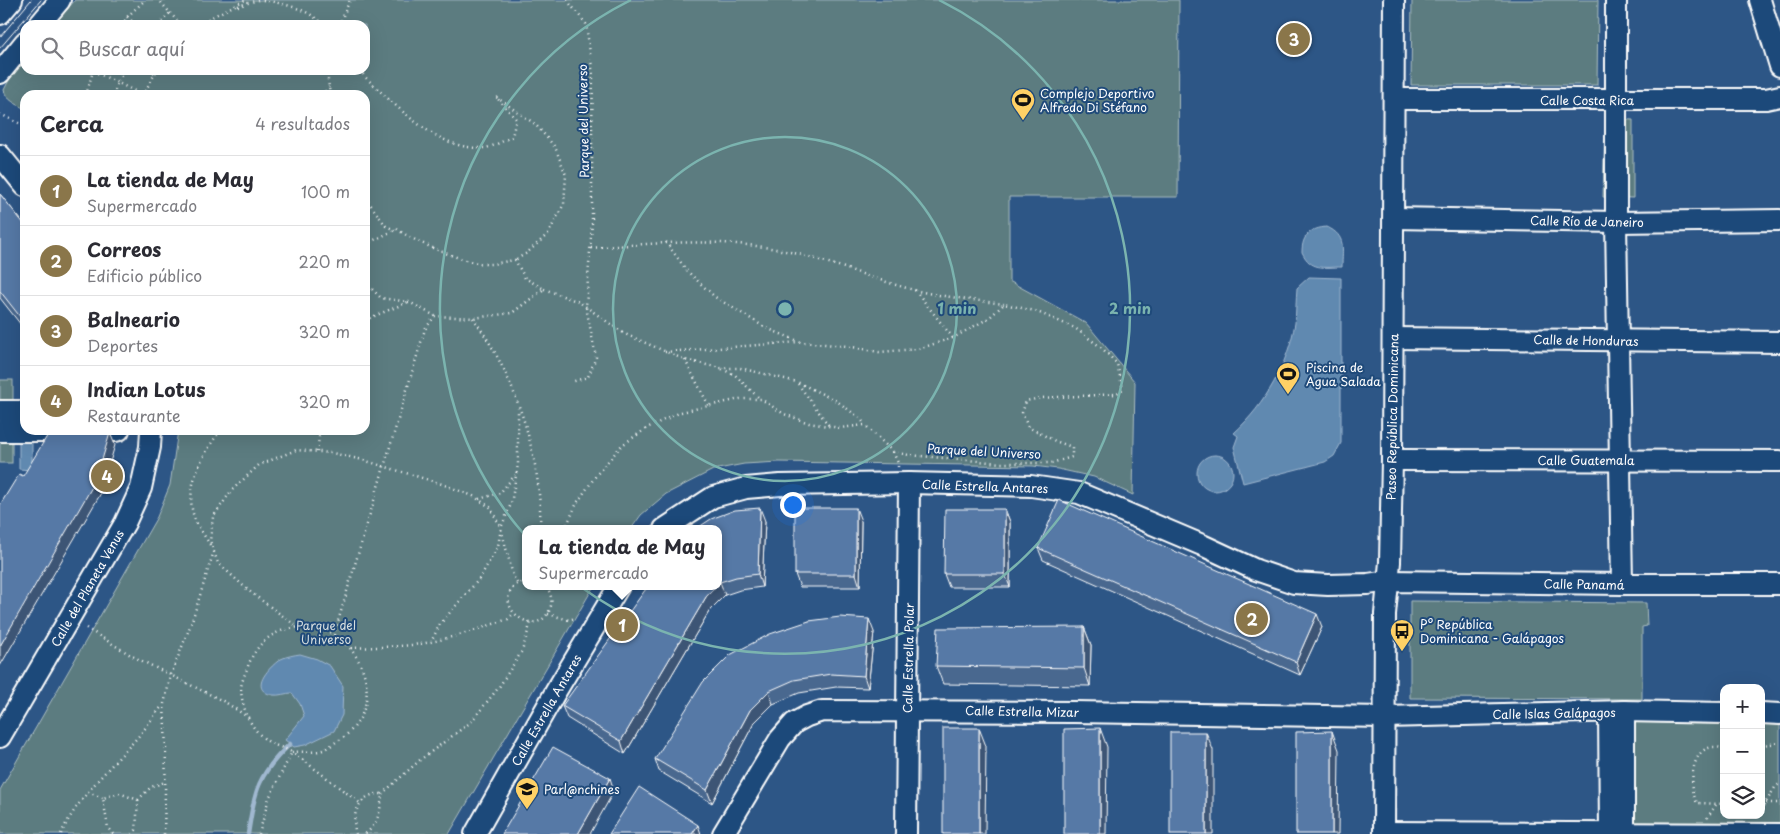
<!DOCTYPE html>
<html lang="es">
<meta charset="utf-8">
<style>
body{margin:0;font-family:"Playpen Sans",sans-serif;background:#f2f2f3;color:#2b2b33}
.controls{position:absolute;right:15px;bottom:15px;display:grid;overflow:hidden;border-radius:10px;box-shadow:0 5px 20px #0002}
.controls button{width:45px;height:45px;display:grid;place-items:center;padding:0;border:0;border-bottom:1px solid #e1e1e2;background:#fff;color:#2b2b33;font:25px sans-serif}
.you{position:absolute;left:792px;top:504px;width:18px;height:18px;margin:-12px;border:4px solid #fff;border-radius:50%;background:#1a73e8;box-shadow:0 0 0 8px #1a73e833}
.badge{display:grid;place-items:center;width:32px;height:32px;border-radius:50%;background:#8a764a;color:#fff;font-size:16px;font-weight:700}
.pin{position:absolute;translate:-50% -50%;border:2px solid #fff;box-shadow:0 1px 5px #0006}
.popup{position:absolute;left:522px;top:525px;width:200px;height:65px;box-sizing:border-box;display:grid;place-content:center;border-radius:10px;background:#fff;filter:drop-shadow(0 1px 4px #0005);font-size:16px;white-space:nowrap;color:#7c7c81}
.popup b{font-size:19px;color:#2b2b33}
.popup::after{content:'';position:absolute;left:50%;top:100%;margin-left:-10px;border:10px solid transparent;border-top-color:#fff}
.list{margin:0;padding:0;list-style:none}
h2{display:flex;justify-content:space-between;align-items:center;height:65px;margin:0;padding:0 20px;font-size:21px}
h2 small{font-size:16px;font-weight:400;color:#7c7c81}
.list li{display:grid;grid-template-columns:32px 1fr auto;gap:15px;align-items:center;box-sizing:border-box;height:70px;padding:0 20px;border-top:1px solid #e1e1e2}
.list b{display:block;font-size:19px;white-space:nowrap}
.list p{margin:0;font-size:16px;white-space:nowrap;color:#7c7c81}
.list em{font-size:16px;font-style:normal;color:#7c7c81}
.icon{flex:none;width:28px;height:28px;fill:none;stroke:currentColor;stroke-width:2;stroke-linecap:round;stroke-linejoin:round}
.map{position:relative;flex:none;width:1780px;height:834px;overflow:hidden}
.search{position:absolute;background:#fff;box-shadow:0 5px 20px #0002;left:20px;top:20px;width:350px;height:55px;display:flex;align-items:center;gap:12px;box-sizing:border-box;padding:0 18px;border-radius:15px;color:#7c7c81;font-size:19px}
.panel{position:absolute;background:#fff;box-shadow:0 5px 20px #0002;left:20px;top:90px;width:350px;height:345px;border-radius:15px}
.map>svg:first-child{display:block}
.green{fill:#5b7c80;stroke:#adbec0}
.water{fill:#6089b0;stroke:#a0b8d0}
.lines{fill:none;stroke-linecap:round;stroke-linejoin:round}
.stream{stroke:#a0b8d0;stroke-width:4.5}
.minor-casing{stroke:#fff;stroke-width:24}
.path{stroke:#fff;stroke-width:2.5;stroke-dasharray:1 4;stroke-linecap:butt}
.minor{stroke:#1f4a7a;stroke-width:20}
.tram{stroke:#fff;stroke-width:1}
.wall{fill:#4a688f;stroke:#fff}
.shaded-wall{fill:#3c5574;stroke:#fff}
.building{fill:#5679a6;stroke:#fff}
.ring{fill:none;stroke:#7bb4af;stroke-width:2.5}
.labels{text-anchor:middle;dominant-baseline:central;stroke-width:4;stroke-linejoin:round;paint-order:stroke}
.poi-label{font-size:12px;fill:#fff;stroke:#1f4a7a;text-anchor:start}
.street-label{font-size:12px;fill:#fff;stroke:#1f4a7a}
.park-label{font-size:12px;fill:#d6dedf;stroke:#1f4a7a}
.centre{fill:#7bb4af;stroke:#1f4a7a;stroke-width:2.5}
.ring-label{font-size:15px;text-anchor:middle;font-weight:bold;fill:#7bb4af;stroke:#1f4a7a;stroke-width:4;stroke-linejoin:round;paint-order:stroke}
</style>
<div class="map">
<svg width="1780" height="834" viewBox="0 0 1780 834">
<rect width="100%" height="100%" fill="#2d5686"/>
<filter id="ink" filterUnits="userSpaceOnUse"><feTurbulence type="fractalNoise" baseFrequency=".02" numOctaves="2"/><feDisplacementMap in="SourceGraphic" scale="10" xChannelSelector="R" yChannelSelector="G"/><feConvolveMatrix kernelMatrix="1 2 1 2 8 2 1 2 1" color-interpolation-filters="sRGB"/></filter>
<g filter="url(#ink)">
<g class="green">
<path d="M75,0H1179L1178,197H1009V281L1086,323L1135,382L1133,495L1094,477L1058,469L1033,466L779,462L744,464L713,470L666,494L641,515L631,529H526V586H594L449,834H0V790L157,517L170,485L178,430H365V95H25V109C17,104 6,100 4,90L10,78L25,60V70H365V25H54Z"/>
<polygon points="1412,0 1598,0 1597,85 1411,85"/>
<polygon points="1605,119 1633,120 1633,198 1603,197"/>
<rect x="0" y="380" width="13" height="28"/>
<rect x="0" y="434" width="12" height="29"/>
<polygon points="1410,601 1646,603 1647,626 1642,627 1642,699 1410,698"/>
<polygon points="1623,719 1724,719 1724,815 1761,815 1761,719 1780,719 1780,833 1622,832"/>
</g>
<g class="water">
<path d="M1327,227C1347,236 1342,249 1342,267C1323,267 1311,271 1302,252C1302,235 1311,228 1327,227Z"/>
<path d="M1309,277L1341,278V443L1334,456L1325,462L1243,483L1234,447L1238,436L1234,433C1265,405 1288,364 1295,323C1296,311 1296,299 1297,288Z"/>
<polygon points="19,440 32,440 32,470 19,469"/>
<circle cx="1215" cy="473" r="18"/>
<path d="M300,654L317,659L330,666L343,686L342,715L334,731L305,745L294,747L285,740L304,716L300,704L292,693C286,693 279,696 273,695C247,690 270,666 281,659C287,656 294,655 300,654Z"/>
</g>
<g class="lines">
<path class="stream" d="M248,834C254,792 258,774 290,744"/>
<g class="minor-casing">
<g id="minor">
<polyline points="1616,0 1616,222 1622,584"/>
<polyline points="1760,0 1780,66"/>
<polyline points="0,14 12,0"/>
<polyline points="39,25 60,0"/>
<polyline points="0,73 25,42"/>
<polyline points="1394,99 1766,99 1780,96"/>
<polyline points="0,155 25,186"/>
<polyline points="1394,218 1616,222 1780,220"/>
<polyline points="1393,338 1780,342"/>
<polyline points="0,411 25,411"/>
<polyline points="0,431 115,431 119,430"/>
<polyline points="1392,460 1780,461"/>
<polyline points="664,529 713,497 746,488 780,485 909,483 1031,486 1079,493 1202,545 1256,570 1294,583 1328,585 1368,584 1388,581 1622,584 1780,584"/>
<polyline points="1609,712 1610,834"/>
<polyline points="1761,713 1780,714"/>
<polyline points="0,737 125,523 141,488 150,447 151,430"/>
<polyline points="1384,832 1780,834"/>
<polyline points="475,834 556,691 619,586"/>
<polyline points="723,834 780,739 794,723 807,716 822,711 1074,712 1385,717 1624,711 1724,713"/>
<polyline points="906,834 909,483"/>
<polyline points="1384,834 1385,614 1390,562 1392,460 1394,0"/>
<polyline points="1624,834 1624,711"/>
</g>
</g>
<g class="path">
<path d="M263,0C284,4 308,8 323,25"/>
<polyline points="567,0 586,24 593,75 592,128 592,223 586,307 596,357 588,377 571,382"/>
<polyline points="238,6 258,0"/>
<polyline points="170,13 181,25"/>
<polyline points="127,17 137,25"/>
<polyline points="122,25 128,16 145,0"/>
<polyline points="158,25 170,13 159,0"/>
<polyline points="200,25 206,20 245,0"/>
<polyline points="339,25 350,0"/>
<polyline points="149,70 154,73"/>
<path d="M360,70L365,77C397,106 436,150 483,148C492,148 504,140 512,137L516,119L496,97L535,124L555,147L566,175L564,204L548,234L527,253L515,260"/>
<polyline points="93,71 143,95"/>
<polyline points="86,95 93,71"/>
<polyline points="114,95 117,82 125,70"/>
<polyline points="143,95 157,70"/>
<polyline points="322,95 329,87"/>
<polyline points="330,95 328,80 330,70"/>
<polyline points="0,114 25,126"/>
<polyline points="365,197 386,226 395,230"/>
<path d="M365,242H370L397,229C412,241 469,265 488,264C497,264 506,261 515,260L525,278L544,289L512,313L473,318L435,316L409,302L381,298L365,282"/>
<path d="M591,248C653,243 715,238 776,249C823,258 868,278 914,290C943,297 974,300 1004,304"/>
<polyline points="544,289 579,302 625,334 685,360 720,368 740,368 797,382 837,401 861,419 865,425"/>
<polyline points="915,290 953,338"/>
<path d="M473,318C514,373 543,459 540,529"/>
<polyline points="365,320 408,302"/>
<polyline points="665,352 799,342"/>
<polyline points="685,360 709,406"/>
<polyline points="722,369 735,375 760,399"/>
<polyline points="798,384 830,427"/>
<polyline points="317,452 320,430"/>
<polyline points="893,452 898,463 898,467"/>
<polyline points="479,499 500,493 515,475"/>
<polyline points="565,529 577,503 597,474 622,445 649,427 681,412 740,399 761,399 784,414 809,423 840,428 865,425 893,452 909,455 1001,463 1051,463 1072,457 1072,447 1055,441 1028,427 1022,413 1026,401 1041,398 1116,394 1123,389 1117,364 1102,348 1075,328 1035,311 1004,304 989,318 953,338 918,349 879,352 847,346 801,342 766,328 715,297 687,271 666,242"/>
<path d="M210,545C205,536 197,526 194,517C184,487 203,453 221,430"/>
<path d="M526,580C481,596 535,646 550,609C553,601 551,593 546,586"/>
<polyline points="517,583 513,576 501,528 511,504 518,464 518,408"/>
<polyline points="548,614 569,620 575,618"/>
<polyline points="86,628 134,657 225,702 249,718"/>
<polyline points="299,628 249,591 218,563 210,541 213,517 232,490 259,465 296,450 332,453 363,460 442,484 473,496 490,507 501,528 498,546 480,578 440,624 431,642"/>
<polyline points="334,635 425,329 435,316"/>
<path d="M351,648C374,647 397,647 420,644C450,639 479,629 508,619L513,614"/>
<polyline points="1761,745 1780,743"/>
<path d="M1724,749C1692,737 1687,783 1697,803L1724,804"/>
<path d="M292,752C302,751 314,753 323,750C327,748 332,745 336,742C401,705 353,606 281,631C263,638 253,651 247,669C245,674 242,681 241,687C241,707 251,731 269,742C277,747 286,748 293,753C316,769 338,787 360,803"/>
<polyline points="88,792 103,798"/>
<polyline points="382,794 420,760 471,722 499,687 522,651 531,622"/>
<polyline points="138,800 151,787 165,782"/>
<polyline points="1761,803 1780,803"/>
<polyline points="1761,810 1776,786 1780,784"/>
<polyline points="1707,818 1716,805"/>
<path d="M61,834C78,797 110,768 137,738C146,728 154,716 163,705"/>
<polyline points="113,834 108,828 103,798 119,793 138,800 136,830 131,834"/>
<polyline points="164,834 166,750 164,704 171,675 191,624 214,551"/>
<polyline points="259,834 269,798 292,752"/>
<path d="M356,834C350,815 360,792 382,794C381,809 378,825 365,834"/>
</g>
<use href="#minor" class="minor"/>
<g class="tram">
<polyline points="0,37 31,0"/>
<polyline points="0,48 41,0"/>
</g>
</g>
<g class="wall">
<polygon points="0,194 25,225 25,330 0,298"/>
<polygon points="1005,509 1010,522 1010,587 949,587 944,574"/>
<polygon points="765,521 762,587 740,590 725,595 710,610 625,754 567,718 562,706 718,529"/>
<polygon points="861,521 860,587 800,587 795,574"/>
<polygon points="1038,548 1322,627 1300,675 1043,560"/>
<polygon points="809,621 874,632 868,688 836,687 799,693 773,704 754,723 712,803 659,771 655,759"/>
<polygon points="1084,627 1091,645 1090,686 943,684 936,666"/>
</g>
<g class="shaded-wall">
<polygon points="110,433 115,445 101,493 0,666 0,646"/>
<polygon points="760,508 765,521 762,587 758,574"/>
<polygon points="856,508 861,521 860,587 856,574"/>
<polygon points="1005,509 1010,522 1010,587 1005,574"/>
<polygon points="720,582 725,595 710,610 625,754 621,741 706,597 716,586 718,586 718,584"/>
<polygon points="1317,614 1322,627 1300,675 1296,662"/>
<polygon points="869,619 874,632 868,688 864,676"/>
<polygon points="1084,627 1091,645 1090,686 1084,668"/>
<polygon points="769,691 773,704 754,723 712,803 707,790 750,710"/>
<polygon points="979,728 986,746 985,834 979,834"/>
<polygon points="1100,728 1107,747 1106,834 1100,834"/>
<polygon points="1332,731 1339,750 1338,834 1332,834"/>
<polygon points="1206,732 1213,750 1213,834 1206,834"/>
<polygon points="610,778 614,791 590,834 578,834"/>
<polygon points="698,825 701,834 692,834"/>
</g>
<g class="building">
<polygon points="0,194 25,225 25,323 0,291"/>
<polygon points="49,433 110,433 96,480 0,646 0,505 19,474 23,476"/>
<polygon points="1059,500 1317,614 1296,662 1038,548"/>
<polygon points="760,508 758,574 736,577 720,582 718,584 718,529 696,529 711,519 735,510"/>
<rect x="795" y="508" width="61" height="66"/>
<polygon points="945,509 1005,509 1005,574 944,574"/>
<polygon points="648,586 716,586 706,597 621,741 562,706"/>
<polygon points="840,617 869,619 864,676 831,674 794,680 769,691 750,710 707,790 655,759 703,682 730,655 770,634 809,621"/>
<polygon points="1084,627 1084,668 936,666 938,628"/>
<rect x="943" y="728" width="36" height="106"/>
<polygon points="1100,728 1100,834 1064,834 1064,729"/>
<polygon points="1332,731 1332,834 1296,834 1296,732"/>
<rect x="1170" y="732" width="36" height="102"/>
<polygon points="553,747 610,778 578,834 502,834"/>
<polygon points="639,787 698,825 692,834 609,834"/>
</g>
</g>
<g class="ring">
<circle cx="785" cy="309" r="172"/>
<path d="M939 0A345 345 0 1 1 631 0"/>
</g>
<defs>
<g id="stadium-pin" transform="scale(1.25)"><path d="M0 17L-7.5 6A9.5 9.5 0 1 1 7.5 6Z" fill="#ffd166" stroke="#1f4a7a"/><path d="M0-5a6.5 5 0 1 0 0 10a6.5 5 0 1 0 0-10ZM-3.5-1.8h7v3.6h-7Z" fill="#111"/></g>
<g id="bus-pin" transform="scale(1.25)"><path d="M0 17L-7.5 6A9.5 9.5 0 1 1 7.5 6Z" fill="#ffd166" stroke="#1f4a7a"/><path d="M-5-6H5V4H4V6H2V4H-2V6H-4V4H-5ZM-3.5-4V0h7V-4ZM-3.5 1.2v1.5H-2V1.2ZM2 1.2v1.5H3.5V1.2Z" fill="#111"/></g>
<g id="school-pin" transform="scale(1.25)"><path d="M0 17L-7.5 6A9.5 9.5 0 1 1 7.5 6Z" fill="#ffd166" stroke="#1f4a7a"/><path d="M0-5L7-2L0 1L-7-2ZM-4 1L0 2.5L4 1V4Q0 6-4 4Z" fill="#111"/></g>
</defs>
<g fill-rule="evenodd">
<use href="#stadium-pin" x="1023" y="100"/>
<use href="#stadium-pin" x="1288" y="374"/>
<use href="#bus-pin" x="1402" y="631"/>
<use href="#school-pin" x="527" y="789"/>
</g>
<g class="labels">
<g class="poi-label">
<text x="1040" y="93">Complejo Deportivo<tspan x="1040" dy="14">Alfredo Di Stéfano</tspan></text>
<text x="1306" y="367">Piscina de<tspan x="1306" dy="14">Agua Salada</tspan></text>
<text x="1420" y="624">Pº República<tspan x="1420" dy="14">Dominicana - Galápagos</tspan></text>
<text x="544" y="789">Parl@nchines</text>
</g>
<g class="street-label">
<text x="1587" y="100">Calle Costa Rica</text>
<text transform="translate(583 121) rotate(-91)">Parque del Universo</text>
<text transform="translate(1587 221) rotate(1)">Calle Río de Janeiro</text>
<text transform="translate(1586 340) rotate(1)">Calle de Honduras</text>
<text transform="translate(1392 417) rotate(-89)">Paseo República Dominicana</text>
<text transform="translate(984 451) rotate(3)">Parque del Universo</text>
<text x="1586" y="460">Calle Guatemala</text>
<text transform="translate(985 486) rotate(2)">Calle Estrella Antares</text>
<text transform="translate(1584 584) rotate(1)">Calle Panamá</text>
<text transform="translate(87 588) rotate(-60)">Calle del Planeta Venus</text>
<text transform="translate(908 658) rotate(-89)">Calle Estrella Polar</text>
<text transform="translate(546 710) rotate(-60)">Calle Estrella Antares</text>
<text transform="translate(1022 711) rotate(1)">Calle Estrella Mizar</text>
<text transform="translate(1554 713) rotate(-1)">Calle Islas Galápagos</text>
</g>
<g class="park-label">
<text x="326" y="625">Parque del<tspan x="326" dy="14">Universo</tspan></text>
</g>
</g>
<circle cx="785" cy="309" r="8" class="centre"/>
<g class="ring-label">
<text x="957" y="314">1 min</text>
<text x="1130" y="314">2 min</text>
</g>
</svg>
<div class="controls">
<button>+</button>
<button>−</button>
<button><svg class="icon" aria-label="layers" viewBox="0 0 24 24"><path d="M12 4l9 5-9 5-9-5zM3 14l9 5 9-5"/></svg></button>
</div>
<div class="you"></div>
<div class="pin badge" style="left:622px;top:625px">1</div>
<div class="popup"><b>La tienda de May</b>Supermercado</div>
<div class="pin badge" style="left:1252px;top:619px">2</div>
<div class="pin badge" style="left:1294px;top:39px">3</div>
<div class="pin badge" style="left:107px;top:476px">4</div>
<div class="search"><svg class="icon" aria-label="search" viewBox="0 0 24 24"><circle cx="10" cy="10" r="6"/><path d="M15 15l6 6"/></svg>Buscar aquí</div>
<section class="panel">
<h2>Cerca<small>4 resultados</small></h2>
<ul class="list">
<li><span class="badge">1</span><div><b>La tienda de May</b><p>Supermercado</p></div><em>100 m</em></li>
<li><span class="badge">2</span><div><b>Correos</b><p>Edificio público</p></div><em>220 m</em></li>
<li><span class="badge">3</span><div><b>Balneario</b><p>Deportes</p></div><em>320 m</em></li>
<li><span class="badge">4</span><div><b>Indian Lotus</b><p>Restaurante</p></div><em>320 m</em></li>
</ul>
</section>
</div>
